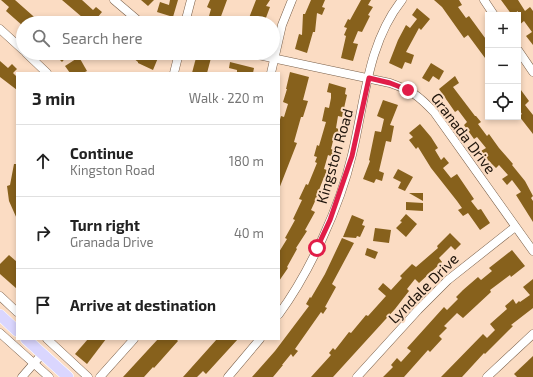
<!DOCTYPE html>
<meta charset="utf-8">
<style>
body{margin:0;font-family:"Exo 2",sans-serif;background:#f2f2f2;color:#222}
.controls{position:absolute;right:12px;top:12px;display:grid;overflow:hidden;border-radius:0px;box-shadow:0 2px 6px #0003}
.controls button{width:36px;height:36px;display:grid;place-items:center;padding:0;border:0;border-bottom:1px solid #e0e0e0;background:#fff;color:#222;font:20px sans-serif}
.stop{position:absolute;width:12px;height:12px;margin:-9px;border:3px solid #e11d48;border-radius:50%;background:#fff}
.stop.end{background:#e11d48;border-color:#fff;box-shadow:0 1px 4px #0008}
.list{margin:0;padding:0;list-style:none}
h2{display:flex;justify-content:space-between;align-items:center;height:52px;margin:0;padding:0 16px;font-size:17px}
h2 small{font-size:13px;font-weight:400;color:#767676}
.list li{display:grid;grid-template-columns:26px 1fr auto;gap:12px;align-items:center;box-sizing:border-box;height:72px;padding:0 16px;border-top:1px solid #e0e0e0}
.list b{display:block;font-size:15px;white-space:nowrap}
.list p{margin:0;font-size:13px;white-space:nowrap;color:#767676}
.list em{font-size:13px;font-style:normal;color:#767676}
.icon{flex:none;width:22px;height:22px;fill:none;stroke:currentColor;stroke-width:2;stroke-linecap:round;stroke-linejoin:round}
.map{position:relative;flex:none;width:533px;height:377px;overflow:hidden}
.search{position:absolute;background:#fff;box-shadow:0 2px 6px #0003;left:16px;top:16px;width:264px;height:44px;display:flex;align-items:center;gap:10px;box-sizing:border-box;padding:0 14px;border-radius:22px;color:#767676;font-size:15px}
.panel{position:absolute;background:#fff;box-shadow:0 2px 6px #0003;left:16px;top:72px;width:264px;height:268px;border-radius:0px}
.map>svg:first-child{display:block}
.building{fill:#87611c}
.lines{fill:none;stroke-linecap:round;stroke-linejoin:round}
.minor-casing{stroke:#785e48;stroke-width:9}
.major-casing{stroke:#fff;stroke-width:12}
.minor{stroke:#fff;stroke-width:8}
.major{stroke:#dad6fe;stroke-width:11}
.route{stroke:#e11d48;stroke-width:5}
.labels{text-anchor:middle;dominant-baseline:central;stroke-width:4;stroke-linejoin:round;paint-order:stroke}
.street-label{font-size:15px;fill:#1e140b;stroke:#fbdcc3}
</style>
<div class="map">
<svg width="533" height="377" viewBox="0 0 533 377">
<rect width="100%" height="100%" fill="#fbdcc3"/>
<g class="building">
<polygon points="1,0 15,0 41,23 23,23 23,26 6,11 9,7"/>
<polygon points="62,0 82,0 93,10 96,7 102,12 97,18 103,23 89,23"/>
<polygon points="141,0 154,0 148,6"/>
<polygon points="170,0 178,0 173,17 157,12 160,2 169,5"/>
<polygon points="210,0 227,0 220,19 230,21 229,23 207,23 211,9 207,7"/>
<polygon points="256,0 270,0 266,6 270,7 264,23 247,23"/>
<polygon points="311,0 325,0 322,7 325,8 322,15 317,13 315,32 313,32 307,53 295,49 299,34 302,35 303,14 305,14"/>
<polygon points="361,0 371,0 368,5 373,7 368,15 370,16 362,32 358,31 353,43 358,44 353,61 341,58 346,36 344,35 347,28 344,27 348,19 350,20"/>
<polygon points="434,0 459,0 462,5 458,7 466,18 469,16 488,42 488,62 468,35 464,38 442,7"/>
<polygon points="501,0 518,0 525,11 530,7 533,11 533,45 526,36 532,32 524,21 518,26 518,11 512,15"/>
<polygon points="417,8 430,19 421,30 419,28 406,52 414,55 411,64 405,62 402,69 389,63 398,40 406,25 410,28 417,19 412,15"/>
<polygon points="61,53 70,53 62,62 57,57"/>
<polygon points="127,53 160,53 153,70 138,63 138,62"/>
<polygon points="197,54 211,58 207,73 192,73"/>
<polygon points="79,57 87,71 83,73 70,73 65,66"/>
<polygon points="0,61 8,68 12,64 17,69 13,73 17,77 17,90 0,77"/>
<polygon points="230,62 254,68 253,73 237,73 237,70 229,68"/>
<polygon points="431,63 444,71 439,80 433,76 429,82 422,78"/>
<polygon points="290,72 309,77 303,100 308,101 303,117 301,117 294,142 297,143 279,189 279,123 281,116 284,117 288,104 283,102 287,89 286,89"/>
<polygon points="455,76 459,83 453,87 475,116 476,116 481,122 478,124 487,136 489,134 499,148 513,164 512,165 525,181 533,196 531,198 533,201 533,222 516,195 521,192 512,180 507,185 502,179 508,175 499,165 496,168 486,158 481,151 486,148 477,137 474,139 464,125 467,122 458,110 455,112 439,89"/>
<polygon points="329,83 346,88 345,94 347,95 342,117 338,116 336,128 341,130 338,139 334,137 331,149 335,151 333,157 328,155 324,169 330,171 327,178 324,177 319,190 323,192 320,198 317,197 311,210 315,212 305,230 307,231 296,248 297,249 287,267 288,268 279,281 279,252 287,239 285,238 295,220 293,219 302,200 299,199 306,184 308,185 317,163 315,162 317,157 314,156 317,145 319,146 326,122 322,121 325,107 329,108 331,98 331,93 327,92"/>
<polygon points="518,86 529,101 525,105 533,115 533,134 519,116 522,114 518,108"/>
<polygon points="383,100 398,105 390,125 394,126 391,142 386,141 379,171 384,173 382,181 376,179 374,183 363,179 370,161 369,160 375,131 381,132 384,119 377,116"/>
<polygon points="420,124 431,137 438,148 435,150 441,160 444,157 449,163 443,168 451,178 457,174 474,199 471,201 478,210 481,209 490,223 480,230 468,213 463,216 458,210 462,208 457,201 431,168 418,147 416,149 409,140 413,137 409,133"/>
<polygon points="14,164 17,164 17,219 9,201 7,186 10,185"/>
<polygon points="398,169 413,177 405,191 398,188 401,182 393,178"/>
<polygon points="409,193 423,193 423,201"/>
<polygon points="406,202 423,203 423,211 406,210"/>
<polygon points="406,214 417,224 406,237 396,228 402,222 400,221"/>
<polygon points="352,215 364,220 362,225 365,226 360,237 357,236 356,238 343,237"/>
<polygon points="375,228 391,230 389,243 373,241"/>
<polygon points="450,233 461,244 455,250 451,246 439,258 442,262 419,283 415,279 407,289 409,291 395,309 333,377 311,377 331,355 329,353 333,348 335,350 349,332 351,333 366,315 368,316 386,296 378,289 383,283 391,290 402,278 400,276 412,264 416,267 438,248 437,246"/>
<polygon points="342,238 354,243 332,284 336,287 325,307 327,308 323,314 321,312 295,349 298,351 293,357 291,354 282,365 283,365 273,377 252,377 275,351 309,306 306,304 310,297 311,298 325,274"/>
<polygon points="367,248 378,252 375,259 365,255"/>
<polygon points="512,250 525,266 511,277 510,275 490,290 491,292 463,318 457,313 444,326 447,328 439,336 442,339 430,352 428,350 404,377 383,377 393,367 391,365 397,358 401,362 411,351 407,348 444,307 447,310 458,299 456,297 463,290 478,277 481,280 492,271 489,268"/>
<polygon points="9,255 17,262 17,289 0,274 0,264"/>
<polygon points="533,279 533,308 511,325 513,326 485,354 484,353 462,377 441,377 483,334 487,338 495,330 490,324 507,309 505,306 513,299 516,304 519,301 520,302 530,295 523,287"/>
<polygon points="88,339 106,339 87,364 75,354"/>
<polygon points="158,339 176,339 178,341 154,368 153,367 144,377 123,377"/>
<polygon points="217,339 238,339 206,374 203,371 197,377 183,377"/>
<polygon points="533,356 533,377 517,377 514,374"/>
</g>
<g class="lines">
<g class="minor-casing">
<g id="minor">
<polyline points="114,0 141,23"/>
<polyline points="484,0 494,15"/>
<polyline points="185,23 191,0"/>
<polyline points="0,29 23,50"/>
<polyline points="518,50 533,72"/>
<polyline points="26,53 47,73"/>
<path d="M249,53L390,83C412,91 418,95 434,112L533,251"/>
<polyline points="174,73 179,53"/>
<polyline points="271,73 282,25 292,0"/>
<polyline points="0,296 17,312"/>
<path d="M279,314C310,272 340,206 352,155C365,102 367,44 402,0"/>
<polyline points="0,333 49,377"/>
<polyline points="47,339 88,377"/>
<polyline points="22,377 42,354"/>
<polyline points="100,377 134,339"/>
<polyline points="228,377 260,339"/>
<polyline points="357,377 418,310 448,280 515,227"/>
<polyline points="487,377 533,334"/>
</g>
</g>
<g class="major-casing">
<g id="major">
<polyline points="0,315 17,331"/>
<polyline points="26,339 68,377"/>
</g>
</g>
<use href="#minor" class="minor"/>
<use href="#major" class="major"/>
</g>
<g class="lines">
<polyline class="route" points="317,248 330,220 352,156 369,78 390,83 408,90"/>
</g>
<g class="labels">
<g class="street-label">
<text transform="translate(464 133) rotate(53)">Granada Drive</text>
<text transform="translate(334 156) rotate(-74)">Kingston Road</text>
<text transform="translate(423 288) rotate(-45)">Lyndale Drive</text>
</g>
</g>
</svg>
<div class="controls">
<button>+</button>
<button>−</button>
<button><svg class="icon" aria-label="locate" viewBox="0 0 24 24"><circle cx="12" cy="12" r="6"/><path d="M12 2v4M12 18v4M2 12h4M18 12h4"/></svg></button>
</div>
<div class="stop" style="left:317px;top:248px"></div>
<div class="stop end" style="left:408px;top:90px"></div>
<div class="search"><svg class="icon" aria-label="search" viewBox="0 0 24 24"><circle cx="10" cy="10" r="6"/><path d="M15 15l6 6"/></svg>Search here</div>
<section class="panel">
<h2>3 min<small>Walk · 220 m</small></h2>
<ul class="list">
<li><svg class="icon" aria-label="ahead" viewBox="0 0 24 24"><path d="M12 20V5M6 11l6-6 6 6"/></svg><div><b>Continue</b><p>Kingston Road</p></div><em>180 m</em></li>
<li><svg class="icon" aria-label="right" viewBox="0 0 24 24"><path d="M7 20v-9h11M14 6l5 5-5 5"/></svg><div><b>Turn right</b><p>Granada Drive</p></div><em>40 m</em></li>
<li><svg class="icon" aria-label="arrive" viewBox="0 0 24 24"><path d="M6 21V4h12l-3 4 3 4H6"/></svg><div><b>Arrive at destination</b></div></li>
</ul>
</section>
</div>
